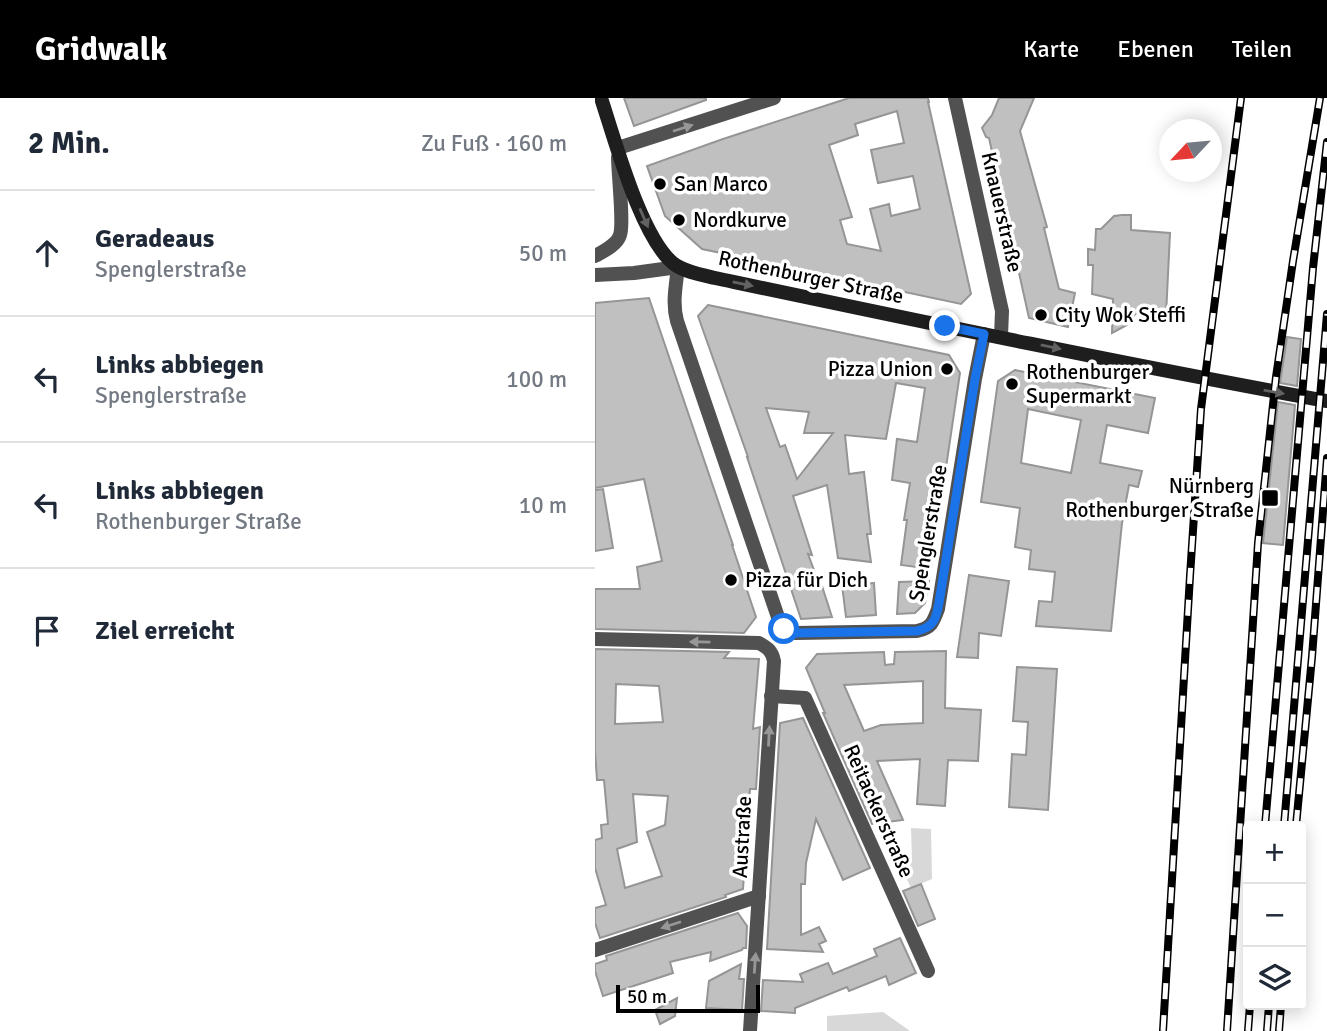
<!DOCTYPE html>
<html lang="de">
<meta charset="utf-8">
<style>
body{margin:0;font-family:Signika,sans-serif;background:#f2f2f3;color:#1f2937}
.controls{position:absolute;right:21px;bottom:21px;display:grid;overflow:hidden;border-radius:7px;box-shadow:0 4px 18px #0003}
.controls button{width:63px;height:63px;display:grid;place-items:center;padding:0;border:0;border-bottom:2px solid #e0e1e3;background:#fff;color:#1f2937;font:35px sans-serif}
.compass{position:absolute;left:564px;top:21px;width:63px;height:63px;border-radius:50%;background:#fff;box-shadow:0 4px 18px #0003;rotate:244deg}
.scale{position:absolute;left:21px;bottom:18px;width:144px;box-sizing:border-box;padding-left:7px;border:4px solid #000;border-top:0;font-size:19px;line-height:24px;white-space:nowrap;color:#000;-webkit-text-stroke:5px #fff;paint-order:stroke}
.stop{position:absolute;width:21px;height:21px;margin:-16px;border:5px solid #1a73e8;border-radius:50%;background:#fff}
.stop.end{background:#1a73e8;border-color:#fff;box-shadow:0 2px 7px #0008}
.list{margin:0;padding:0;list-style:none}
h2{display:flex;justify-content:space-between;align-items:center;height:91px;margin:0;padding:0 28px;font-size:30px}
h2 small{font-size:23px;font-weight:400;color:#747a83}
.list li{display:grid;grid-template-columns:46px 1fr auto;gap:21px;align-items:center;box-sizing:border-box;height:126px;padding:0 28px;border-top:2px solid #e0e1e3}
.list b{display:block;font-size:26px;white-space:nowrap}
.list p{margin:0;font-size:23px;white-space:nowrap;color:#747a83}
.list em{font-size:23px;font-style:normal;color:#747a83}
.icon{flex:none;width:38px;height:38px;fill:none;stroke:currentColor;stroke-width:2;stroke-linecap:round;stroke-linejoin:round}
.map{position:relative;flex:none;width:732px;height:933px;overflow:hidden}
header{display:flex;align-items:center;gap:42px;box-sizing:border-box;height:98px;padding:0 35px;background:#000;color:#fff}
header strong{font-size:33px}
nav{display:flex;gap:38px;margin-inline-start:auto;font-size:24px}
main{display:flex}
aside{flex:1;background:#fff}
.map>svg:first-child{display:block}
.green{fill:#d8d8d8}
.building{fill:#c0c0c0;stroke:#959595;stroke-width:2;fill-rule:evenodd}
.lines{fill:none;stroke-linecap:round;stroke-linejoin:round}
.minor{stroke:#515151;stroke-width:14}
.tertiary{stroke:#515151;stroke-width:14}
.secondary{stroke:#1e1e1e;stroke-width:14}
.rail-casing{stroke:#000;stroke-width:8}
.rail{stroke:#fff;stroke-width:5;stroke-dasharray:16;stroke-linecap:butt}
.oneway{fill:#979797}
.oneway2{fill:#626262}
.route{stroke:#1a73e8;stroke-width:9}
.poi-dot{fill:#000;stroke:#fff;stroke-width:2.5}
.labels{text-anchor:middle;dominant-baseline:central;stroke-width:7;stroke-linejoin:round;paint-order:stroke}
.poi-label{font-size:21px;fill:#000;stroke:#fff;text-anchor:start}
.street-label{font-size:21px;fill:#000;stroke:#fff}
</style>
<header>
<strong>Gridwalk</strong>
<nav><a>Karte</a><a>Ebenen</a><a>Teilen</a></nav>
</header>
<main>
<aside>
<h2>2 Min.<small>Zu Fuß · 160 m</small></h2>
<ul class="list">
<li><svg class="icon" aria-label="ahead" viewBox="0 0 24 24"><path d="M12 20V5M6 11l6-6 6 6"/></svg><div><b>Geradeaus</b><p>Spenglerstraße</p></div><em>50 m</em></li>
<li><svg class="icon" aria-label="left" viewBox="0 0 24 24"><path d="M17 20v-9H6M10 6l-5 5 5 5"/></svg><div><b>Links abbiegen</b><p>Spenglerstraße</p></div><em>100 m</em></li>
<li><svg class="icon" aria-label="left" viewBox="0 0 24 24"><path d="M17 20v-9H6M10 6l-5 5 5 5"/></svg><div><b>Links abbiegen</b><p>Rothenburger Straße</p></div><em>10 m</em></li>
<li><svg class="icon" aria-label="arrive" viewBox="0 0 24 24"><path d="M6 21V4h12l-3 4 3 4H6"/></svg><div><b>Ziel erreicht</b></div></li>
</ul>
</aside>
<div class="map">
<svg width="732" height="933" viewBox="0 0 732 933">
<rect width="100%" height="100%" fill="#fff"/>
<g class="green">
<polygon points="316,730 336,731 337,781 316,790 306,768 317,763"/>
<polygon points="288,914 315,933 232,933 232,918"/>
</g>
<g class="building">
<polygon points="29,0 111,0 111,2 39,28"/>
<path d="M254,0H333L334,4H333L376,196L366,206L107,151L70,118L52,68L128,41ZM302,13L309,45L276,52L283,85L318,78L325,111L296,118L294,106L275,111L286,153L252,146L245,122L257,119L234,47L263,37L260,26Z"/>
<polygon points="404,0 439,0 425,33 452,129 449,130 464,191 480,195 473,229 434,220 394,40 391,39 387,30 397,17"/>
<polygon points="527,117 536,117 536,132 575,135 571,218 541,215 532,227 517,235 518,201 497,196 498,167 493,167 493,151 500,152 501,131 506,131 519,118"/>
<polygon points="54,200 138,447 137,447 161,519 149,535 0,531 0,491 45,491 42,469 67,463 49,381 0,390 0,205"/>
<path d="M113,207L354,257L365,275L336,471L306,467L312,422H309L315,385L297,382L302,341L322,344L330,290L301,285L291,341L250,337L254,376L269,374L276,436H272L276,464L243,460L232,387L198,398L217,457L213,456L225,488H227L237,519L206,521L152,359H153L103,218ZM171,310L214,314L209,335H238L202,381L190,347L185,349Z"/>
<polygon points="692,239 706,241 702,288 685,285"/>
<path d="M420,272L560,300L553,335L512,327L505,365L547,373L543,389L534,387L527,425L516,533L441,528L444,503L457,504L460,474L434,471L436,452L420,449L425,410L386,404L403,283ZM433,311L486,322L476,375L426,365Z"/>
<polygon points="683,304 700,307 688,447 668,445"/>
<polygon points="8,391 18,450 0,453 0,392"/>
<polygon points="374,477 414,483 406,538 384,535 383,560 362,559"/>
<polygon points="334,483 330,505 320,515 302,516 304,484"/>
<polygon points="279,485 281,517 251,519 247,487"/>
<path d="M0,551L134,554L129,560L164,561L158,631L165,629L161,691H155L148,791L130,797L131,799L5,840L0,825V810L11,807L0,770V742L7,740L6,727L13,726L9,682H2L0,653ZM21,586L64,588L68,624L20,626ZM38,696L73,698L70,727L52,734L67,778L30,790L22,751L42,744Z"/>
<path d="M351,553L350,610L386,612L383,663L353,662L350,708L322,706L325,661L282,663L308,722L277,726L228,615H230L211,570L222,556L289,554L290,567L299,566L300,554ZM328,583V625L286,627L269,633L249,587Z"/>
<polygon points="422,569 462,571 453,712 414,709 417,656 431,657 433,624 418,623"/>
<polygon points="208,620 275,770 248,782 221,721 211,765 210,786 206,786 206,837 224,829 231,843 224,846 228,854 172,851 185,625"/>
<polygon points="326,786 340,821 323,828 308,793"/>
<polygon points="143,815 152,828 151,850 148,850 147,852 115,863 116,854 75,864 78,875 8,898 0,873 0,866 12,862 11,858"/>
<polygon points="305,840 321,875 294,887 291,878 254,893 252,889 200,910 200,915 166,913 168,882 208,884 205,876 233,865 238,876 282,858 279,851"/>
<polygon points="146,866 144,881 149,881 147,912 111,910 114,883"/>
<polygon points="82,900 80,918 65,926 60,912"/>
</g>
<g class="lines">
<g class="minor">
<polyline points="360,0 407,213 406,238"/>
<polyline points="23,50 179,0"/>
<path d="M83,169C81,187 77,205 82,223L185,525L189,531L201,535L322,533C336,530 338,525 343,511L380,281L389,236"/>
<path d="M0,541L164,545C173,550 177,553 179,563L155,933"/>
<polyline points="176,598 210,600 333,873"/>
<polyline points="0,852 164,798"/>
</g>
<g class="tertiary">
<path d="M0,158C9,153 22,147 25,137C29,126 23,74 23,59"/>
<polyline points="0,177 39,175 83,169"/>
</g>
<path class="secondary" d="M6,0C20,42 46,140 79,166C90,174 107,177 120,180C324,223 527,266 732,303"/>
<g class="rail-casing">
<g id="rail">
<polyline points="670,728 718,170 732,44"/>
<polyline points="689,728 732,216"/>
<polyline points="701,728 717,559 732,360"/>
<polyline points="568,933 595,478 606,311 646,0"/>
<polyline points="632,933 663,445 681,279 698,163 725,0"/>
<polyline points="653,933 655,907"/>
<polyline points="672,933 674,907"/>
<polyline points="684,933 686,907"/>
</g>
</g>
<use href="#rail" class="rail"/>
</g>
<defs><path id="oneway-solid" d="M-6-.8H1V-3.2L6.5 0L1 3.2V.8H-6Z" transform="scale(1.75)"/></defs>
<g class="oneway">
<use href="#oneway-solid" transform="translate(88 30) rotate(-18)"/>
<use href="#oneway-solid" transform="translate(105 544) rotate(-179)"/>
<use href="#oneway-solid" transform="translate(174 638) rotate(-87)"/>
<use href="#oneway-solid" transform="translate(76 827) rotate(162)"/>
<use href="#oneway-solid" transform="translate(160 865) rotate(-86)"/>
</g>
<g class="oneway2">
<use href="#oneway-solid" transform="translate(49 120) rotate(66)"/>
<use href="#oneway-solid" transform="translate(148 186) rotate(12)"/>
<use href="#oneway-solid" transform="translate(456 249) rotate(12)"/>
<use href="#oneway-solid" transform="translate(679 294) rotate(10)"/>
</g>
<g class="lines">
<path class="route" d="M189,531L201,535L322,533C339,529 341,521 344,505L380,281L389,236L350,228"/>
</g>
<g class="poi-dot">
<circle cx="65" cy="86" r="7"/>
<circle cx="84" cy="122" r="7"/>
<circle cx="446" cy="217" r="7"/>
<circle cx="352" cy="271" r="7"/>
<circle cx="417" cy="286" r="7"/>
<rect x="666" y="391" width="18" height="18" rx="3.5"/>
<circle cx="136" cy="482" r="7"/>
</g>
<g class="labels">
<g class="poi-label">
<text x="79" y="86">San Marco</text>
<text x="98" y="122">Nordkurve</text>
<text x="460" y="217">City Wok Steffi</text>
<text x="338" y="271" text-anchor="end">Pizza Union</text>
<text x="431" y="274">Rothenburger<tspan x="431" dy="24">Supermarkt</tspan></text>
<text x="659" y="388" text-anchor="end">Nürnberg<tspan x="659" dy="24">Rothenburger Straße</tspan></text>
<text x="150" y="482">Pizza für Dich</text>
</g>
<g class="street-label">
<text transform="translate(407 114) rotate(77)">Knauerstraße</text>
<text transform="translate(216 179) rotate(12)">Rothenburger Straße</text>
<text transform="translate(333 435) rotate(-80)">Spenglerstraße</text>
<text transform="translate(284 713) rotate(66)">Reitackerstraße</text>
<text transform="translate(147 739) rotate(-87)">Austraße</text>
</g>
</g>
</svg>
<div class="controls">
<button>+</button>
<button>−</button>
<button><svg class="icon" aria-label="layers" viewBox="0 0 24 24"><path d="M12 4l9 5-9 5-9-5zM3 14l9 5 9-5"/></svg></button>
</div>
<svg class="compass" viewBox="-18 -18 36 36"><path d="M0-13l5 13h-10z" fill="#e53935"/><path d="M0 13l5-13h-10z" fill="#747a83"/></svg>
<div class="scale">50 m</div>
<div class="stop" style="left:189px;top:531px"></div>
<div class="stop end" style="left:350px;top:228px"></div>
</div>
</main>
